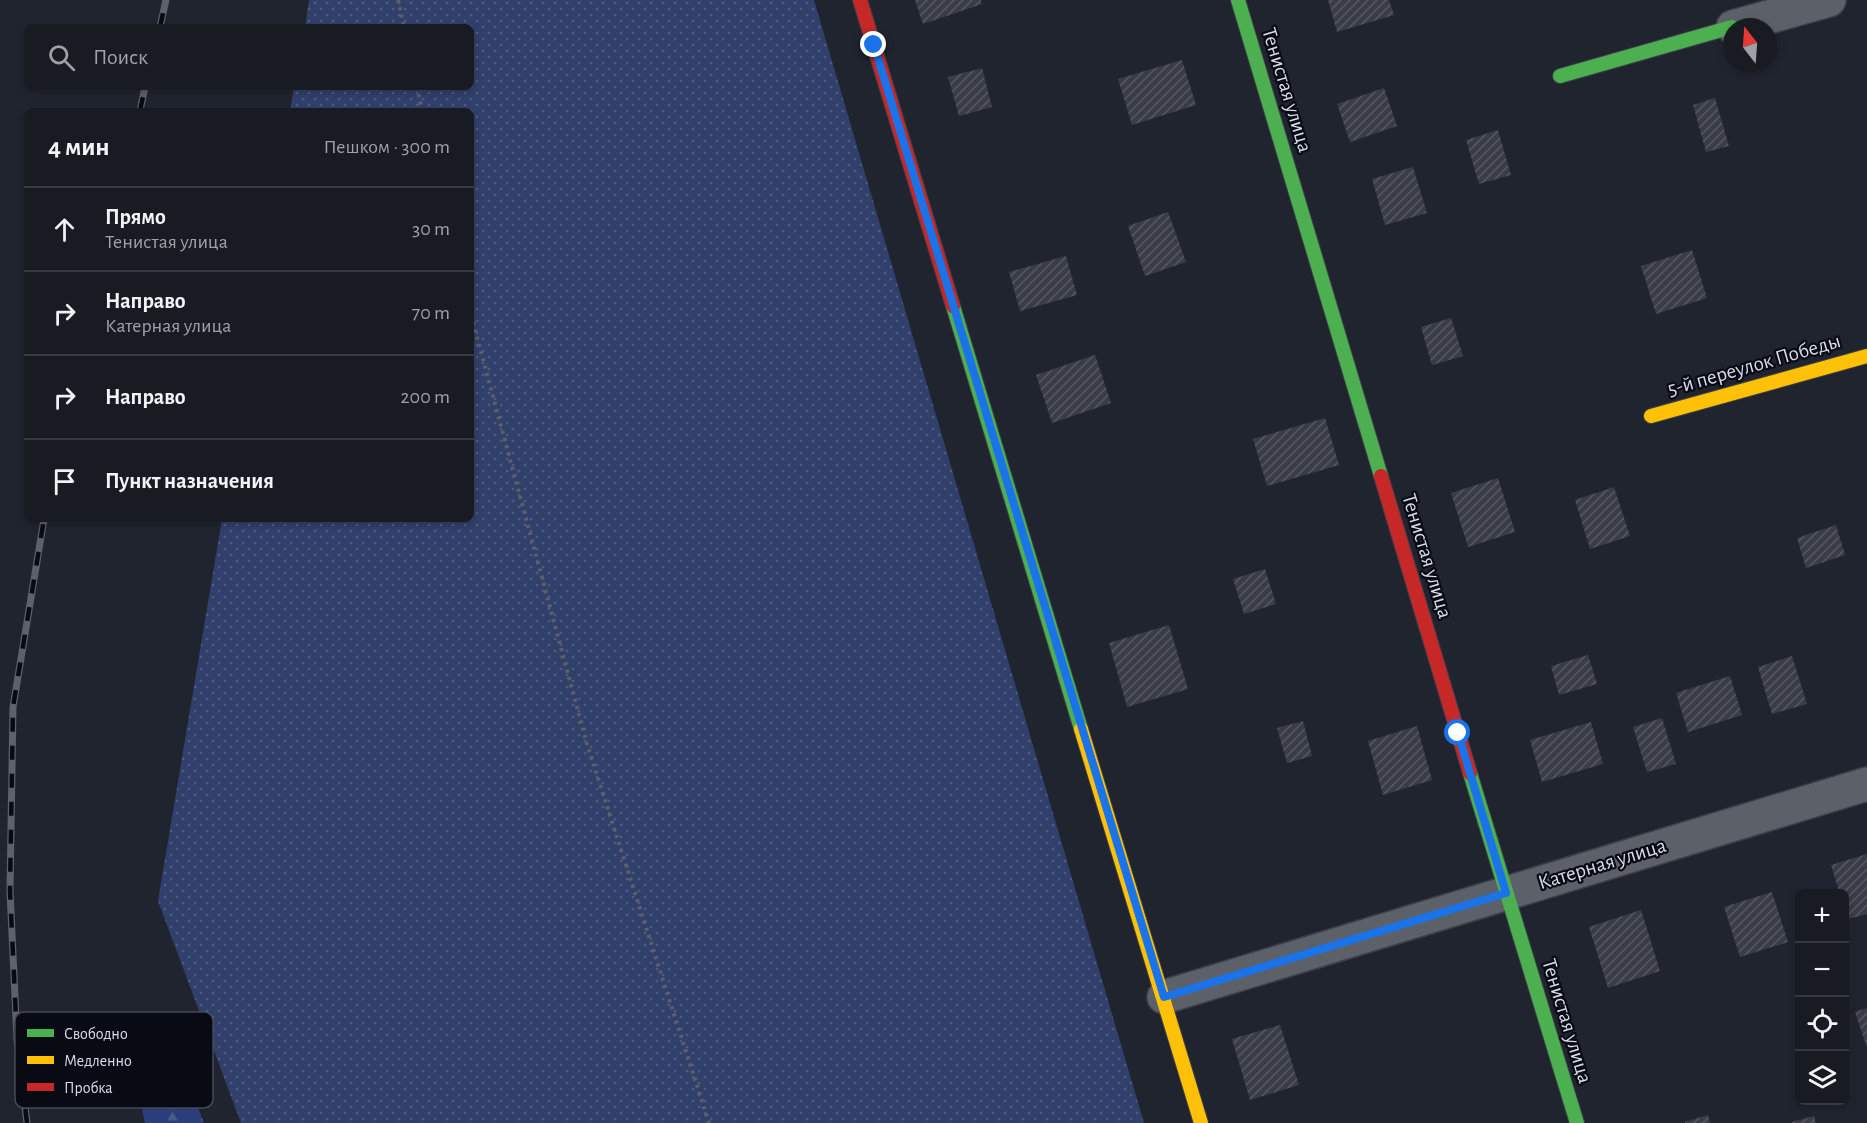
<!DOCTYPE html>
<html lang="ru">
<meta charset="utf-8">
<style>
body{margin:0;font-family:"Alegreya Sans",sans-serif;background:#21242a;color:#f1f3f6}
.controls{position:absolute;right:18px;bottom:18px;display:grid;overflow:hidden;border-radius:9px;box-shadow:0 3px 9px #0003}
.controls button{width:54px;height:54px;display:grid;place-items:center;padding:0;border:0;border-bottom:2px solid #363940;background:#181b22;color:#f1f3f6;font:30px sans-serif}
.compass{position:absolute;left:1723px;top:18px;width:54px;height:54px;border-radius:50%;background:#181b22;box-shadow:0 3px 9px #0003;rotate:343deg}
.stop{position:absolute;width:18px;height:18px;margin:-14px;border:4px solid #1a73e8;border-radius:50%;background:#fff}
.stop.end{background:#1a73e8;border-color:#fff;box-shadow:0 2px 6px #0008}
.list{margin:0;padding:0;list-style:none}
h2{display:flex;justify-content:space-between;align-items:center;height:78px;margin:0;padding:0 24px;font-size:26px}
h2 small{font-size:20px;font-weight:400;color:#9fa1a5}
.list li{display:grid;grid-template-columns:39px 1fr auto;gap:18px;align-items:center;box-sizing:border-box;height:84px;padding:0 24px;border-top:2px solid #363940}
.list b{display:block;font-size:22px;white-space:nowrap}
.list p{margin:0;font-size:20px;white-space:nowrap;color:#9fa1a5}
.list em{font-size:20px;font-style:normal;color:#9fa1a5}
.icon{flex:none;width:33px;height:33px;fill:none;stroke:currentColor;stroke-width:2;stroke-linecap:round;stroke-linejoin:round}
.map{position:relative;flex:none;width:1867px;height:1123px;overflow:hidden}
.search{position:absolute;background:#181b22;box-shadow:0 3px 9px #0003;left:24px;top:24px;width:450px;height:66px;display:flex;align-items:center;gap:15px;box-sizing:border-box;padding:0 21px;border-radius:9px;color:#9fa1a5;font-size:22px}
.panel{position:absolute;background:#181b22;box-shadow:0 3px 9px #0003;left:24px;top:108px;width:450px;height:414px;border-radius:9px}
.map>svg:first-child{display:block}
.grass{fill:url(#grass-dots)}
.forest{fill:url(#forest-firs)}
.building{fill:url(#building-hatch)}
.lines{fill:none;stroke-linecap:round;stroke-linejoin:round}
.street-casing{stroke:#3c3f48;stroke-width:36}
.fast-casing{stroke:#3c3f48;stroke-width:16}
.slow-casing{stroke:#3c3f48;stroke-width:16}
.jam-casing{stroke:#3c3f48;stroke-width:16}
.path{stroke:#5c6068;stroke-width:4;stroke-dasharray:3 4.5;stroke-linecap:butt}
.street{stroke:#5c6068;stroke-width:33}
.fast{stroke:#4caf50;stroke-width:14}
.slow{stroke:#ffc107;stroke-width:14}
.jam{stroke:#c62828;stroke-width:14}
.rail-casing{stroke:#5e6169;stroke-width:7}
.rail{stroke:#080b14;stroke-width:4.5;stroke-dasharray:14;stroke-linecap:butt}
.route{stroke:#1a73e8;stroke-width:8}
.labels{text-anchor:middle;dominant-baseline:central;stroke-width:4.5;stroke-linejoin:round;paint-order:stroke}
.street-label{font-size:21px;fill:#d7dce9;stroke:#080b14}
.key{fill:#080b14;stroke:#464a54;stroke-width:1.5}
.key-label{font-size:16px;fill:#d7dce9}
</style>
<div class="map">
<svg width="1867" height="1123" viewBox="0 0 1867 1123">
<defs>
<pattern id="grass-dots" width="8" height="8" patternUnits="userSpaceOnUse" patternTransform="scale(1.5)"><rect width="8" height="8" fill="#31406b"/><path d="M2 2h.1M6 6h.1" fill="none" stroke="#4e5b80" stroke-width="1.8" stroke-linecap="round"/></pattern>
<pattern id="forest-firs" width="22" height="20" patternUnits="userSpaceOnUse" patternTransform="scale(1.5)"><rect width="22" height="20" fill="#2b3d7a"/><path d="M5 1l3.5 6h-7zM16 11l3.5 6h-7z" fill="#49588d"/></pattern>
<pattern id="building-hatch" width="6" height="6" patternUnits="userSpaceOnUse" patternTransform="scale(1.5)"><rect width="6" height="6" fill="#3a3d47"/><path d="M-1 1l2-2M0 6l6-6M5 7l2-2" fill="none" stroke="#565862"/></pattern>
</defs>
<rect width="100%" height="100%" fill="#20242e"/>
<polygon class="grass" points="309,0 814,0 1144,1123 241,1123 158,901 222,519 471,519 471,111 290,111 294,87 471,87 471,27 305,27"/>
<polygon class="forest" points="163,1018 163,1019 204,1123 145,1123 125,1030"/>
<g class="building">
<polygon points="915,0 981,0 982,4 923,24"/>
<polygon points="1328,0 1389,0 1394,15 1337,32"/>
<polygon points="1182,60 1196,105 1132,125 1118,79"/>
<polygon points="982,68 992,107 959,116 948,77"/>
<polygon points="1384,88 1397,126 1350,142 1337,104"/>
<polygon points="1715,98 1729,146 1706,152 1693,105"/>
<polygon points="1498,130 1511,175 1479,184 1466,140"/>
<polygon points="1413,167 1427,213 1385,225 1372,179"/>
<polygon points="1168,212 1186,262 1145,276 1128,226"/>
<polygon points="1692,250 1707,298 1656,314 1641,266"/>
<polygon points="1066,256 1077,295 1020,311 1009,272"/>
<polygon points="1451,318 1463,356 1432,365 1421,327"/>
<polygon points="1095,355 1111,403 1052,423 1036,375"/>
<polygon points="1325,418 1339,465 1267,486 1253,439"/>
<polygon points="1498,478 1515,532 1468,547 1451,493"/>
<polygon points="1614,487 1630,536 1590,549 1575,500"/>
<polygon points="1836,525 1845,555 1806,568 1797,538"/>
<polygon points="1265,569 1276,604 1244,614 1233,579"/>
<polygon points="1169,625 1188,689 1127,707 1109,643"/>
<polygon points="1588,655 1597,684 1559,695 1551,666"/>
<polygon points="1792,656 1807,704 1772,714 1758,667"/>
<polygon points="1730,676 1742,715 1688,732 1676,693"/>
<polygon points="1662,718 1676,764 1647,772 1633,727"/>
<polygon points="1303,721 1312,756 1287,763 1277,728"/>
<polygon points="1591,722 1603,764 1542,782 1530,740"/>
<polygon points="1417,726 1432,780 1383,795 1368,741"/>
<polygon points="1867,854 1867,914 1848,919 1844,908 1844,894 1840,894 1831,865"/>
<polygon points="1772,892 1788,942 1740,957 1724,907"/>
<polygon points="1641,910 1660,971 1608,988 1589,927"/>
<polygon points="1867,1008 1867,1048 1855,1012"/>
<polygon points="1280,1025 1299,1085 1250,1100 1232,1039"/>
<polygon points="1708,1115 1710,1123 1685,1123 1685,1122"/>
<polygon points="1814,1116 1816,1123 1792,1123 1792,1122"/>
</g>
<g class="lines">
<g class="street-casing">
<g id="street">
<polyline points="1733,27 1829,0"/>
<polyline points="1164,997 1867,784"/>
</g>
</g>
<g class="fast-casing">
<g id="fast">
<polyline points="1238,0 1381,476"/>
<polyline points="1560,76 1732,27"/>
<polyline points="953,306 1081,729"/>
<polyline points="1470,773 1577,1123"/>
</g>
</g>
<g class="slow-casing">
<g id="slow">
<polyline points="1651,416 1867,356"/>
<polyline points="1081,729 1201,1123"/>
</g>
</g>
<g class="jam-casing">
<g id="jam">
<polyline points="860,0 953,306"/>
<polyline points="1381,476 1470,773"/>
</g>
</g>
<g class="path">
<polyline points="398,0 404,27"/>
<polyline points="417,87 422,111"/>
<polyline points="471,315 587,744 709,1123"/>
</g>
<use href="#street" class="street"/>
<use href="#fast" class="fast"/>
<use href="#slow" class="slow"/>
<use href="#jam" class="jam"/>
<g class="rail-casing">
<g id="rail">
<polyline points="160,27 166,0"/>
<polyline points="140,111 145,87"/>
<polyline points="27,1123 17,1039 10,891 13,707 44,519"/>
</g>
</g>
<use href="#rail" class="rail"/>
</g>
<g class="lines">
<polyline class="route" points="874,45 1164,997 1506,893 1458,733"/>
</g>
<g class="labels">
<g class="street-label">
<text transform="translate(1287 90) rotate(73)">Тенистая улица</text>
<text transform="translate(1754 365) rotate(-16)">5-й переулок Победы</text>
<text transform="translate(1427 556) rotate(73)">Тенистая улица</text>
<text transform="translate(1602 864) rotate(-17)">Катерная улица</text>
<text transform="translate(1567 1021) rotate(73)">Тенистая улица</text>
</g>
</g>
<rect x="15" y="1012" width="198" height="96" rx="9" class="key"/>
<rect x="27" y="1029" width="27" height="8" fill="#4caf50"/>
<rect x="27" y="1056" width="27" height="8" fill="#ffc107"/>
<rect x="27" y="1083" width="27" height="8" fill="#c62828"/>
<g class="key-label">
<text x="64" y="1039">Свободно</text>
<text x="64" y="1066">Медленно</text>
<text x="64" y="1093">Пробка</text>
</g>
</svg>
<div class="controls">
<button>+</button>
<button>−</button>
<button><svg class="icon" aria-label="locate" viewBox="0 0 24 24"><circle cx="12" cy="12" r="6"/><path d="M12 2v4M12 18v4M2 12h4M18 12h4"/></svg></button>
<button><svg class="icon" aria-label="layers" viewBox="0 0 24 24"><path d="M12 4l9 5-9 5-9-5zM3 14l9 5 9-5"/></svg></button>
</div>
<svg class="compass" viewBox="-18 -18 36 36"><path d="M0-13l5 13h-10z" fill="#e53935"/><path d="M0 13l5-13h-10z" fill="#9fa1a5"/></svg>
<div class="stop" style="left:1458px;top:733px"></div>
<div class="stop end" style="left:874px;top:45px"></div>
<div class="search"><svg class="icon" aria-label="search" viewBox="0 0 24 24"><circle cx="10" cy="10" r="6"/><path d="M15 15l6 6"/></svg>Поиск</div>
<section class="panel">
<h2>4 мин<small>Пешком · 300 m</small></h2>
<ul class="list">
<li><svg class="icon" aria-label="ahead" viewBox="0 0 24 24"><path d="M12 20V5M6 11l6-6 6 6"/></svg><div><b>Прямо</b><p>Тенистая улица</p></div><em>30 m</em></li>
<li><svg class="icon" aria-label="right" viewBox="0 0 24 24"><path d="M7 20v-9h11M14 6l5 5-5 5"/></svg><div><b>Направо</b><p>Катерная улица</p></div><em>70 m</em></li>
<li><svg class="icon" aria-label="right" viewBox="0 0 24 24"><path d="M7 20v-9h11M14 6l5 5-5 5"/></svg><div><b>Направо</b></div><em>200 m</em></li>
<li><svg class="icon" aria-label="arrive" viewBox="0 0 24 24"><path d="M6 21V4h12l-3 4 3 4H6"/></svg><div><b>Пункт назначения</b></div></li>
</ul>
</section>
</div>
